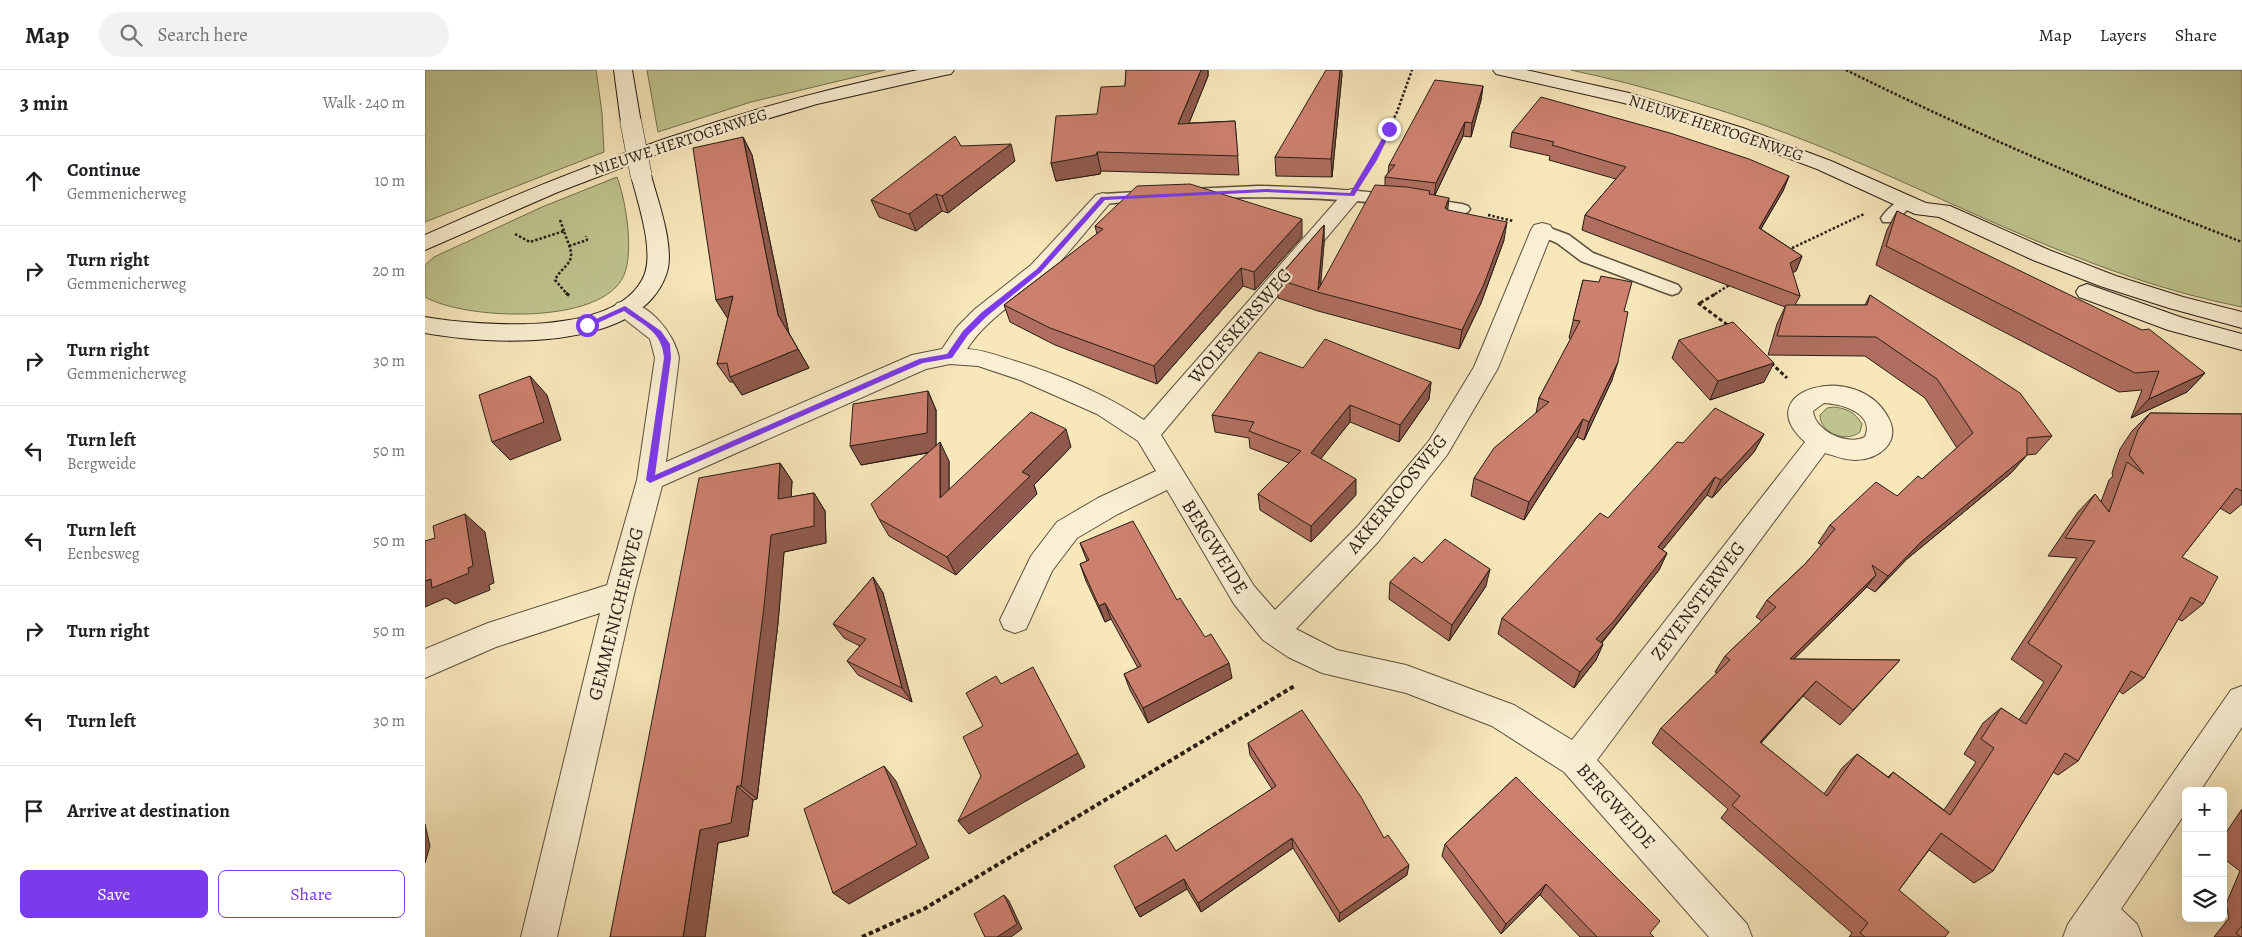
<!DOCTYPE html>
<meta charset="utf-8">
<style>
body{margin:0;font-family:Alegreya,serif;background:#f2f2f2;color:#202124}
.controls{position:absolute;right:15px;bottom:15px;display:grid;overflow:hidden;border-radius:8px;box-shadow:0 5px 20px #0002}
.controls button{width:45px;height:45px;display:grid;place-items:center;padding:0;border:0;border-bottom:1px solid #e0e0e0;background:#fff;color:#202124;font:25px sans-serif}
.stop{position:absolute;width:15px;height:15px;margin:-11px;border:4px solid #7c3aed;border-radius:50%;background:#fff}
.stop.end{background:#7c3aed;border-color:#fff;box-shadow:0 1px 5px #0008}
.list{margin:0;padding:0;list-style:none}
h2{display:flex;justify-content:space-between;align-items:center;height:65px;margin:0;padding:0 20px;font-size:21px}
h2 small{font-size:16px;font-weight:400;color:#757577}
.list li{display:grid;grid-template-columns:32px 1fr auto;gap:15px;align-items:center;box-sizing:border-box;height:90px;padding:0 20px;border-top:1px solid #e0e0e0}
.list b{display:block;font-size:19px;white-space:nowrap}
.list p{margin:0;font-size:16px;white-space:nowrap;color:#757577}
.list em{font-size:16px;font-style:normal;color:#757577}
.actions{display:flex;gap:10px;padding:15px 20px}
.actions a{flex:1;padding:11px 0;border:1px solid #7c3aed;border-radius:8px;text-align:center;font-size:18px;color:#7c3aed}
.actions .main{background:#7c3aed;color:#fff}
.icon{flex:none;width:28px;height:28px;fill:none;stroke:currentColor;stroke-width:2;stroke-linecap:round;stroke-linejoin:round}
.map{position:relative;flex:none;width:1817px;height:867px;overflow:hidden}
header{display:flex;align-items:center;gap:30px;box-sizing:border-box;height:70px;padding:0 25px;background:#fff;border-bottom:1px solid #e0e0e0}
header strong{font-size:24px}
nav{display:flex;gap:28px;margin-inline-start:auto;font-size:18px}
.search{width:350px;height:45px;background:#f2f2f2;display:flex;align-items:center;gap:12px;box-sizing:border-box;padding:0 18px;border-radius:28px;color:#757577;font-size:19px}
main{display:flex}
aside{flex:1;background:#fff}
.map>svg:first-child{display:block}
.green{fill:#bfc48e;stroke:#737050}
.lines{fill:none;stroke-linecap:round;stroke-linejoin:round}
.service-casing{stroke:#5b4f3d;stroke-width:3}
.minor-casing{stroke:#5b4f3d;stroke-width:2}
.secondary-casing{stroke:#271c13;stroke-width:2}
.path-far2{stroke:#271c13;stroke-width:2.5;stroke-dasharray:2.5 2;stroke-linecap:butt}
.path-far1{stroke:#271c13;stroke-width:3;stroke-dasharray:4 2.5;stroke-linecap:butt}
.path{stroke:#271c13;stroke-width:4;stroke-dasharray:4.5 3;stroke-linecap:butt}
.service{fill:#faefd3;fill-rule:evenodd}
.minor{fill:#faefd3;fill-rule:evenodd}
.secondary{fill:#faefd3;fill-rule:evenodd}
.secondary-bridge-casing{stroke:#271c13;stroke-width:22;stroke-linecap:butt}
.secondary-bridge{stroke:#faefd3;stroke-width:21}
.wall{fill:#af6e5f;stroke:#271c13}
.shaded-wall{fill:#8f5a4d;stroke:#271c13}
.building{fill:#cc806e;stroke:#271c13}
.route{fill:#7c3aed}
.labels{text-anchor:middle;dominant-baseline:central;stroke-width:4.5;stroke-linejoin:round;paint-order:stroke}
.far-street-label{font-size:16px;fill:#271c13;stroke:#faefd3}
.street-label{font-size:19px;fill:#271c13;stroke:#faefd3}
</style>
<header>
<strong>Map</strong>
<div class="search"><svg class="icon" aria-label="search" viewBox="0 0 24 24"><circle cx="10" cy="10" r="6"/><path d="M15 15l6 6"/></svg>Search here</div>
<nav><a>Map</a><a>Layers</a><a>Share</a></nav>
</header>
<main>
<aside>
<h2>3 min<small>Walk · 240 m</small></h2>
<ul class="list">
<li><svg class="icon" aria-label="ahead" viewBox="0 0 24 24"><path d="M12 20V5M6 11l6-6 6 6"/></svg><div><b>Continue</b><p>Gemmenicherweg</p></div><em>10 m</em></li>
<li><svg class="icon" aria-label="right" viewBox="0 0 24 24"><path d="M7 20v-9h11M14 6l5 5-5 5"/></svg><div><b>Turn right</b><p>Gemmenicherweg</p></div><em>20 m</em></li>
<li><svg class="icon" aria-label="right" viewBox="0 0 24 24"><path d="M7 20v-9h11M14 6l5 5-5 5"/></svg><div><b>Turn right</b><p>Gemmenicherweg</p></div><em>30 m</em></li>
<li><svg class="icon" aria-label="left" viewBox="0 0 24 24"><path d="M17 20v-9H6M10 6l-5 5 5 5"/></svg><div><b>Turn left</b><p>Bergweide</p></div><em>50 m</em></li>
<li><svg class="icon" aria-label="left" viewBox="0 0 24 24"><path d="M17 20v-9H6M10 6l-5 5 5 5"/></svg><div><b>Turn left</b><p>Eenbesweg</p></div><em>50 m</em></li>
<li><svg class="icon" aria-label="right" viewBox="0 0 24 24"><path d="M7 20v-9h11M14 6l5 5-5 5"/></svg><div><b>Turn right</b></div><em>50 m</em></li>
<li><svg class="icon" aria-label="left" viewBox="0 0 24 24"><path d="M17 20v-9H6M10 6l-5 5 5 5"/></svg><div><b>Turn left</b></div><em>30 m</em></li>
<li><svg class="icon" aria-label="arrive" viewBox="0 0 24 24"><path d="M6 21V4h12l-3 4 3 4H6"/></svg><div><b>Arrive at destination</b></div></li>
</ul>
<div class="actions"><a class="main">Save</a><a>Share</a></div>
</aside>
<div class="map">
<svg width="1817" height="867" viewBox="0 0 1817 867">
<rect width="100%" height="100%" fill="#f7e7bb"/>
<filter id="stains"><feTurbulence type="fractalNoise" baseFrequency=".004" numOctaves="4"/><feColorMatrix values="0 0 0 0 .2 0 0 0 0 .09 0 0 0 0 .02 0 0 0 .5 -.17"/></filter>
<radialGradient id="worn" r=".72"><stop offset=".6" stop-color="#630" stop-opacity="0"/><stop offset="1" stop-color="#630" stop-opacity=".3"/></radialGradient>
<g class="green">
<polygon points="0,0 171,0 177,43 179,82 0,152"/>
<polygon points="222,0 460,0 326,32 233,62"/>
<path d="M1146,0H1817V237C1668,208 1534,133 1394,76C1314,44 1230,18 1146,0Z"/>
<path d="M192,107C201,131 209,181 199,205C178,256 40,250 0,227V195L9,187L117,137Z"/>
<path d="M1408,337C1421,338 1430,342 1437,354L1435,362C1422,373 1395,364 1395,345L1402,338Z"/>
</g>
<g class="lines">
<g class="service-casing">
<g id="service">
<path d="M833,116C902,117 969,123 1037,134L1043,136L1045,139L1043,142L1037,144C945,129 859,124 766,129L760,127L758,124L760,121L766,119Z"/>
<polygon points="728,121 734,123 736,126 734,129 678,134 672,132 670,129 672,126 678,124"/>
<path d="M1482,127L1488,129L1490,132L1470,152H1458L1456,148C1461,140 1472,130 1482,127Z"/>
<polygon points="1117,155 1144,165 1168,183 1253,215 1256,219 1253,223 1247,225 1241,223 1156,191 1132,173 1111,164 1109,160 1111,156"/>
</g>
</g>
<g class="minor-casing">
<g id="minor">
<path d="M927,119L934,121L937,125L934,129L736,365L829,516L850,540L933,456L1004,371L1049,297L1106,160L1109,155L1117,153L1125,155L1128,160L1073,298L1022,385L953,472L871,559L912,580L981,595L1089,635L1147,670L1380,372C1321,320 1434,288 1464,349C1476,373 1453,390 1430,390C1420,390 1410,386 1400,383L1172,690L1322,854L1327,867H1284L1139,702L1067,656L981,623L897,603L863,587L838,570L809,534L742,420L693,444L652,468L627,501L601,559L590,563L579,559L575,550L606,486L632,452L673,428L731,401L713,371L672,344L595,310L553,296L525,294L501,299L237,416L209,524L132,867H96L175,543L71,577L0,608V579L63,553L182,515L212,410L230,288L225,269L192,243L188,238L192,233C219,225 250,263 254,288L241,392L487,285L517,279L532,257L550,239L606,195L671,125L678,123L685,125L688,129L685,133C664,157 644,184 621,206C595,230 562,248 542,279C559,280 574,286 590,291C635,305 680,324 719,350L920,121ZM1399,333C1417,334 1450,343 1440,367C1422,376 1390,361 1388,341Z"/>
<polygon points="1817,616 1817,657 1775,721 1761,721 1761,742 1696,839 1712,854 1717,867 1638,867 1643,854 1806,620"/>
</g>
</g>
<g class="secondary-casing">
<g id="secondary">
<polygon points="189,0 207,0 216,53 213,57 206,59 199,57 196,53"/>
<path d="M493,0H529L526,4L520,5L392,34L261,73L133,122L0,180V165C159,93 321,34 493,0Z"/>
<polygon points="1068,0 1101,0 1204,23 1318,58 1406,91 1501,133 1525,136 1624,180 1691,206 1758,227 1817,242 1817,258 1744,238 1675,216 1608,190 1514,147 1490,144 1392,99 1304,66 1199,33 1071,4"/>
<path d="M216,99L223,101L226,105C233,132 251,179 241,205C213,283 65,275 0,263V247C54,256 192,268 219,206C230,180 212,131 206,105L209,101Z"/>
<polygon points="1662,214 1758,248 1817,264 1817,280 1743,260 1654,227 1651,222 1654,217"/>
</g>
</g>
<g class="path-far2">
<path d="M1421,0C1550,64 1682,120 1817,172"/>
<polyline points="943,100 972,42 987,0"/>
<polyline points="1063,145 1088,151"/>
<polyline points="135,150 139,161"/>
<path d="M90,164L105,172L139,161C141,169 149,182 145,190C142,197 134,201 130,210L142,224"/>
<polyline points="144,176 162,170 161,166"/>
<polyline points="1363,180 1439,144"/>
<polyline points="1290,224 1306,214"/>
</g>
<g class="path-far1">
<polyline points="141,223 146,227"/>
<polyline points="1273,233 1304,256"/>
<polyline points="1275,233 1292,223"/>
<polyline points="1346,293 1362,308"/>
</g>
<polyline class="path" points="437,867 499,839 871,615"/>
<use href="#service" class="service"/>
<use href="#minor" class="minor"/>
<use href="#secondary" class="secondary"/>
<g class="secondary-bridge-casing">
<polyline id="secondary-bridge" points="206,53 216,105"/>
</g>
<use href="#secondary-bridge" class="secondary-bridge"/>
</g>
<g class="wall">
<polygon points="701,0 783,0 783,6 764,53 810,51 814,105 676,101 675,104 631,111 626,93 700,16"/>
<polygon points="917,4 907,107 851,106 850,87"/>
<polygon points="1058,16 1056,30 1046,67 1038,66 1010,125 1023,140 1079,170 1056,233 1034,279 893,241 853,228 852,209 899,155 899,173 895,216 960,116 960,107 963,103 964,95"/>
<polygon points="1087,62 1364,106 1358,121 1336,159 1377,186 1371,201 1367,202 1375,226 1370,235 1440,235 1445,225 1627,366 1611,384 1602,385 1586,403 1482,489 1450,522 1442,517 1438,521 1369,589 1475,590 1415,655 1378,626 1336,673 1399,724 1417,698 1432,684 1463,707 1468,702 1519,740 1551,692 1539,684 1558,653 1576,638 1594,650 1619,612 1586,589 1652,488 1623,486 1653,442 1670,424 1676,432 1684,410 1688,406 1687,403 1695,379 1707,361 1725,343 1817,344 1817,434 1805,444 1795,438 1757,487 1778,534 1757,551 1753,549 1719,608 1698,624 1694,621 1653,691 1633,705 1628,702 1568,801 1549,813 1504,780 1474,820 1520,867 1424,867 1427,863 1296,748 1303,739 1227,673 1236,658 1292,603 1290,602 1300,586 1337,551 1331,547 1342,530 1380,494 1397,475 1393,473 1405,455 1472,426 1497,409 1532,378 1500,328 1440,286 1343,285 1352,254 1360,237 1157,160 1160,145 1191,109 1124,90 1125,86 1085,77"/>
<polygon points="318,67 327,85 364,263 384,298 317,325 308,312 305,312 292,294 303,248 291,230"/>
<polygon points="536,76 590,91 523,143 517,141 491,161 454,147 446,130"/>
<polygon points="1472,141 1780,303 1762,322 1706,348 1717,320 1694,322 1451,195 1462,160"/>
<polygon points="670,156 877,167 830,220 818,216 732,314 630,275 585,252 579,235 672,164"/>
<polygon points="1158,210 1199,241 1187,310 1159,370 1152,367 1099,450 1046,426 1049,408 1111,343 1114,328 1146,269 1144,268"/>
<polygon points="1254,270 1339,312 1285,330 1247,288"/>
<polygon points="878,298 1006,312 1004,329 974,372 925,352 896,388 931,425 886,472 835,440 833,424 864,393 825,378 824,368 790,362 787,345"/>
<polygon points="503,321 511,340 511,376 524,391 524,420 646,377 609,415 612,424 531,505 464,466 454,449 503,383 436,395"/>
<polygon points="1339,364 1329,382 1287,428 1282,425 1237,480 1242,483 1234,500 1177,573 1178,574 1171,590 1149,618 1073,564 1077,548 1183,448 1258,373"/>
<polygon points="355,393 367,411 366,427 389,423 400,441 401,473 359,482 353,553 332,729 328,730 323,766 293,773 280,867 185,867"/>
<polygon points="655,473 752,530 807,608 723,653 705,620 699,604 713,598 686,549 680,552 661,511 655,494 662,491"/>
<polygon points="448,507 458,523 487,632 433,605 422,591 435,576 419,568 408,554"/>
<polygon points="965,512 1061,516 1024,571 964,529"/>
<polygon points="823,673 959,768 982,805 914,852 868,778 776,842 762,819 715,847 710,838 751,781 847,719 825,685"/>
<polygon points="1091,707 1225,863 1229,867 1155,867 1115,825 1076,864 1017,786 1020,774"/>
<polygon points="1817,739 1817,867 1789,867 1804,848 1801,834 1815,801 1798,788 1798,767"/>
</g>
<g class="shaded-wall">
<polygon points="776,0 783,0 783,6 756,73 753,54"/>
<polygon points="915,0 917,0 917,4 907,107 906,89"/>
<polygon points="1058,16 1056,30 1046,67 1047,53"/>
<polygon points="1040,52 1038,66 1009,127 1011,113"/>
<polygon points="318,67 327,85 364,264 353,245"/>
<polygon points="586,74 590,91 523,143 517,126"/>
<polygon points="672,82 676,101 675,104 631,111 626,93"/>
<polygon points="1364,106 1358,121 1328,172 1334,158"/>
<polygon points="511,124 517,141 491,161 484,144"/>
<polygon points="1024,128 1022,147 1020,138"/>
<polygon points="877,149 877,167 830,220 829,202"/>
<polygon points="1082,152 1079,170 1056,233 1034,279 1037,260"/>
<polygon points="899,155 899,173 895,223 893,222"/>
<polygon points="1377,186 1371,201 1358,208 1365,193"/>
<polygon points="816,198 818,216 732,314 729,296"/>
<polygon points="308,226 303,249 291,230"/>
<polygon points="373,279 384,298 317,325 305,307"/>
<polygon points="1193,292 1187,310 1159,370 1164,352"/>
<polygon points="1349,293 1339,312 1285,330 1293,311"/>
<polygon points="1780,303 1762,322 1706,348 1724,329"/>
<polygon points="105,306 122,325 136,370 85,390 67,372"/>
<polygon points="1006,312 1004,329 974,372 975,355"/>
<polygon points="503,321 511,340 511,381 436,395 425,376"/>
<polygon points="925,335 925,352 887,400 886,383"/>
<polygon points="1158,349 1152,367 1099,450 1104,432"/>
<polygon points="641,359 646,377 609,415 612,424 531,505 522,487 597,402"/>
<polygon points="1339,364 1329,382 1287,428 1296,410"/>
<polygon points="515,372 524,391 524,446 515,428"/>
<polygon points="1602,385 1586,403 1482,489 1450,522 1463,506 1496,472"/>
<polygon points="355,393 367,411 365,447 353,429"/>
<polygon points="1290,407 1282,425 1225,495 1233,477"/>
<polygon points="931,409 931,425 886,472 886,456"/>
<polygon points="389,423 400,441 401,473 359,482 353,553 332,729 316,716 346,465"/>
<polygon points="40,444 60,462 69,513 64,515 65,520 30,534 21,528 0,537 0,511 43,498"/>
<polygon points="1242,483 1234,500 1180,568 1164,585 1171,569"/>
<polygon points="1065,499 1061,516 1024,571 1027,555"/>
<polygon points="1451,505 1438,521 1353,605 1365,589"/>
<polygon points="448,507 458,523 487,632 477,618"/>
<polygon points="680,533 686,549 680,552 674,536"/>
<polygon points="1178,574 1171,590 1149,618 1155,602"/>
<polygon points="804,593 807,608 723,653 718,638"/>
<polygon points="1391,611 1378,626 1323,687 1335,672"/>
<polygon points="653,683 660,697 544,764 533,751"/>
<polygon points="459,696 471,711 504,788 424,834 408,823"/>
<polygon points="312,716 328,730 323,766 293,773 280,867 258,867 275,760"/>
<polygon points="0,754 5,776 0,793"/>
<polygon points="867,768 868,778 776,842 773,833"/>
<polygon points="984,795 982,805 914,852 915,843"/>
<polygon points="759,809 762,819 715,847 710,838"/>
<polygon points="1121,814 1115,825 1076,864 1081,854"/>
<polygon points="579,825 584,831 597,859 586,867 572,867"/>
</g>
<g class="building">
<polygon points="701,0 776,0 753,54 810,51 813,86 672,82 671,85 626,93 631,46 672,44 676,17 700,16"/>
<polygon points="901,0 915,0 906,89 850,87"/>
<polygon points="1010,10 1058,16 1047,53 1040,52 1011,113 960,107 970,95 964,95"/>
<polygon points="1116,27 1245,63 1324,89 1364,106 1334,158 1377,186 1365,193 1375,226 1160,145 1201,97 1127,75 1129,72 1087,62"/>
<polygon points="530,66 536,76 586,74 517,126 511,124 484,144 446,130"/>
<polygon points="318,67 353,245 373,279 305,307 302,293 292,294 308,226 291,230 268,78"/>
<polygon points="765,114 877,149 829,202 816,198 729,296 625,258 579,235 678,159 670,156 712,116"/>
<polygon points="950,115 982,117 1005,121 1004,124 1024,128 1020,138 1023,140 1082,152 1059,214 1037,260 892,222 852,209 899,155 893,220"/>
<polygon points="1472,141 1717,260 1724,259 1780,303 1724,329 1734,301 1710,303 1461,176"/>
<polygon points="1176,206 1207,212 1199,241 1203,242 1193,292 1164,352 1158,349 1104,432 1049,408 1069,378 1124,332 1114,328 1155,251 1148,250 1158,210 1174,212"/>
<polygon points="1445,225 1595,323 1627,366 1602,368 1602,385 1496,472 1463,506 1447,495 1451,505 1365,589 1475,590 1428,640 1391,611 1335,672 1402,726 1432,684 1464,708 1468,702 1525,745 1569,678 1556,669 1576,638 1601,654 1637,596 1603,573 1670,471 1640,468 1670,424 1684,442 1702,392 1719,404 1704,385 1713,360 1725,343 1817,344 1817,421 1811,418 1757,487 1793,507 1778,534 1766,527 1719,608 1706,601 1653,691 1640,683 1568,801 1516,763 1474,820 1524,862 1520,867 1440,867 1435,863 1443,853 1307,735 1315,726 1236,658 1305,590 1300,586 1351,537 1342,530 1380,494 1410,459 1405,455 1451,412 1472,426 1493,406 1497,409 1548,363 1512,309 1451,267 1352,266 1361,235 1442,235"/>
<polygon points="1308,252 1349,293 1293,311 1254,270"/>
<polygon points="900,269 1006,312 975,355 925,335 886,383 931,409 886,456 833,424 876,381 824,361 829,352 787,345 834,282 878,298"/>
<polygon points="105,306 119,352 67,372 54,325"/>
<polygon points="503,321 502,363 425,376 428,334"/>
<polygon points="1290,338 1339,364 1296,410 1290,407 1233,477 1242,483 1188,552 1171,569 1178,574 1155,602 1077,548 1175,443 1183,448 1252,372 1258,373"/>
<polygon points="606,342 641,359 597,402 605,406 522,487 454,449 446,434 515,372 515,428"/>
<polygon points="355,393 353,429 389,423 389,456 346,465 339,537 316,716 312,716 306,753 275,760 258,867 185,867 274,408"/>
<polygon points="40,444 48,496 43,498 44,503 7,518 6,509 0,511 0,471 10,468 8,456"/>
<polygon points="708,451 752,530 755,528 780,567 786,564 804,593 718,638 699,604 716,596 680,533 674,536 655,494 664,490 655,473"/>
<polygon points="1020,469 1065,499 1027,555 965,512 989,487 997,493"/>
<polygon points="448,507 477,618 422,591 441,569 408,554"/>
<polygon points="608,597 653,683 533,751 556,706 538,667 558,656 541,623 571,606 576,614"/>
<polygon points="877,640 936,727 959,768 963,765 984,795 915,843 867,768 773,833 759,809 710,838 689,796 741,765 751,781 851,716 823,673"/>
<polygon points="459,696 492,775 408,823 379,739"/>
<polygon points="1091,707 1235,851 1225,863 1229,867 1172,867 1121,814 1081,854 1020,774"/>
<polygon points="579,825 592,854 572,867 560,867 549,844"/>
<polygon points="1817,856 1817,867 1816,867 1811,863"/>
</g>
<path class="route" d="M964,57L967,59L952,90L929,126L841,122L680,130L616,202L561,247L543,265L527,288L498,293L225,413L221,410L239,288C237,261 219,256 199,241L164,257L158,255L200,236L236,261L245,274L246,288L230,405L494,289L522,284L538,261L556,243L612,199L676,127L841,119L925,123Z"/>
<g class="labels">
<g class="far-street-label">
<text transform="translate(1291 58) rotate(18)">NIEUWE HERTOGENWEG</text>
<text transform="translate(255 72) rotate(-18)">NIEUWE HERTOGENWEG</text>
</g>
<g class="street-label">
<text transform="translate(815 256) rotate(-49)">WOLFSKERSWEG</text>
<text transform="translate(972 424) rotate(-51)">AKKERROOSWEG</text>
<text transform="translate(790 477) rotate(58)">BERGWEIDE</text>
<text transform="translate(1273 531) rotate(-53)">ZEVENSTERWEG</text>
<text transform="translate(191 544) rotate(-76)">GEMMENICHERWEG</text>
<text transform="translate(1191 736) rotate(48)">BERGWEIDE</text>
</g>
</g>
<rect width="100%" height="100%" filter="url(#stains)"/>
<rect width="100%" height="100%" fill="url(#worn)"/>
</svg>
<div class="controls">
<button>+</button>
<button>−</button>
<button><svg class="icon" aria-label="layers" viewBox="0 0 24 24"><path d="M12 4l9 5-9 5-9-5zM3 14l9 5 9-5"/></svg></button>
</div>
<div class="stop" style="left:162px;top:255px"></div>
<div class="stop end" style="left:964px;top:59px"></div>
</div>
</main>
